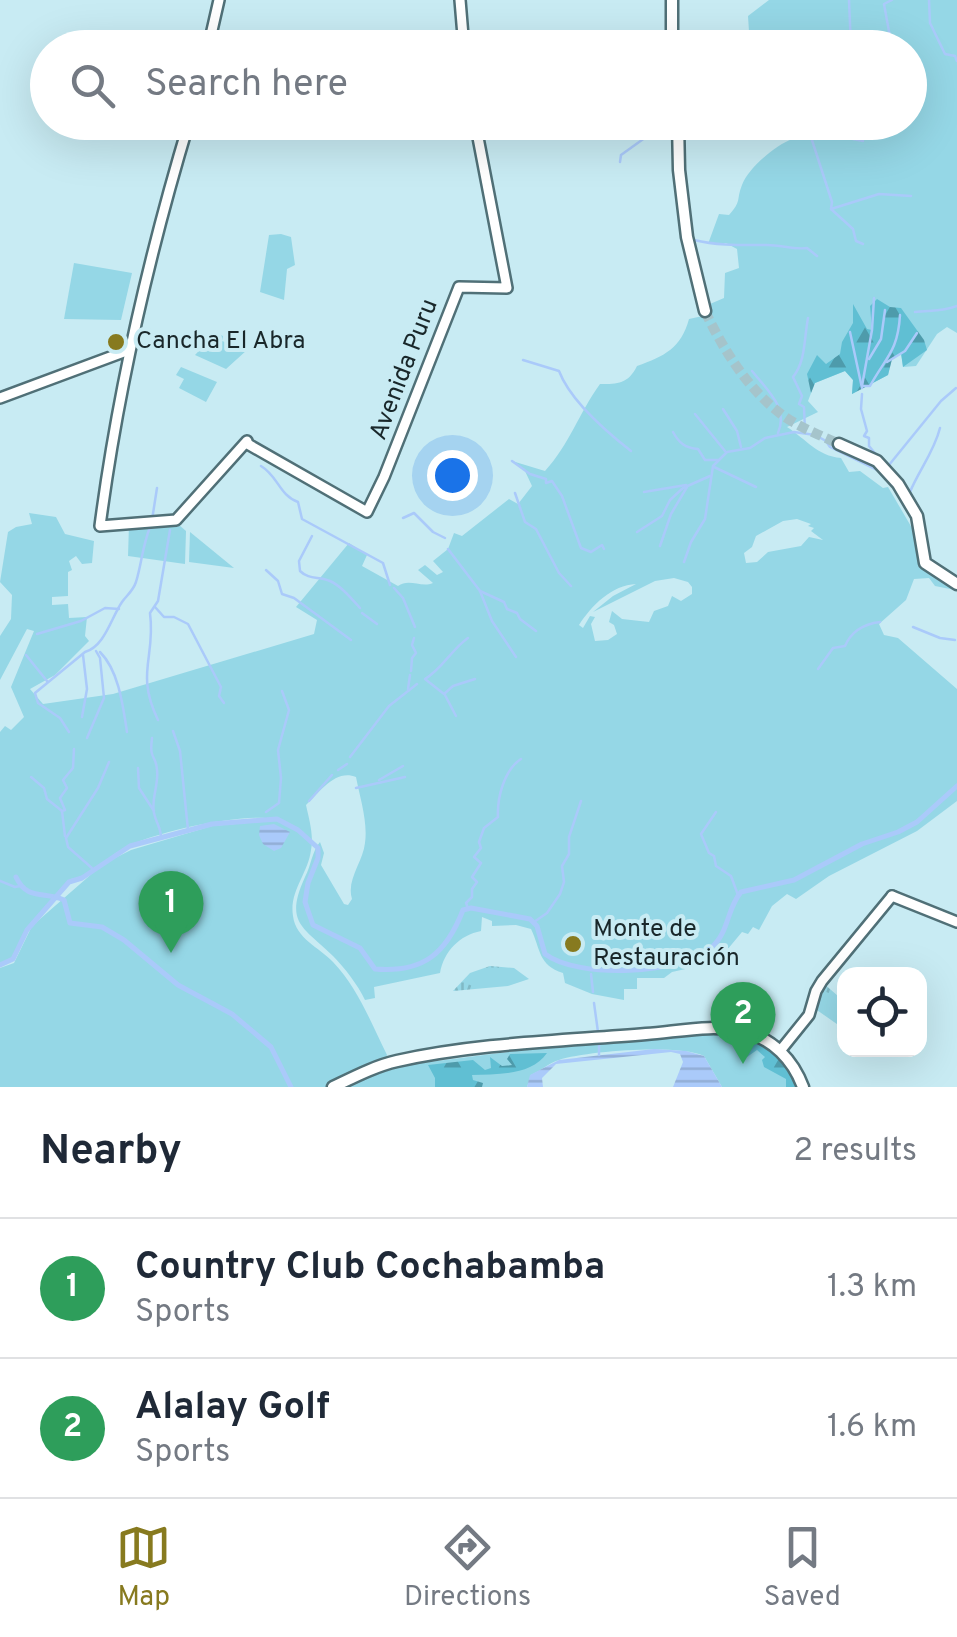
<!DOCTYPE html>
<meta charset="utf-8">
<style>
body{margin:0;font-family:Overpass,sans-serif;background:#f2f2f3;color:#1f2937}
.controls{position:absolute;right:30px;bottom:30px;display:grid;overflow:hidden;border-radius:20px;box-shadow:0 10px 40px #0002}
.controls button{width:90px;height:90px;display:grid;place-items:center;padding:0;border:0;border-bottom:2px solid #e0e1e3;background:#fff;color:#1f2937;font:50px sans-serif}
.you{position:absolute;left:452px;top:475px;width:35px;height:35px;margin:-25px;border:8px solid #fff;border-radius:50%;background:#1a73e8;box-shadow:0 0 0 15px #1a73e833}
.badge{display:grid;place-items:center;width:65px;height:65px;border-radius:50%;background:#877a1f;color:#fff;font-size:32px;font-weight:700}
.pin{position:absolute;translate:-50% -82px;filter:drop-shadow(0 2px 5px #0008)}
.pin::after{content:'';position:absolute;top:52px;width:35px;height:30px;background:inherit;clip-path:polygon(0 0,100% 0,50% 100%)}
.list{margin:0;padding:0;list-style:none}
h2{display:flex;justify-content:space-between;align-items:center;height:130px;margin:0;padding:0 40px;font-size:42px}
h2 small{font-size:32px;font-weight:400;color:#747a83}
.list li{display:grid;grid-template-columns:65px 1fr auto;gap:30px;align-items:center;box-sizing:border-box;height:140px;padding:0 40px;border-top:2px solid #e0e1e3}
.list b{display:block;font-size:38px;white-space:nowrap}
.list p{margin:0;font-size:32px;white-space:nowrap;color:#747a83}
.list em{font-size:32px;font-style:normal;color:#747a83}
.icon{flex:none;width:55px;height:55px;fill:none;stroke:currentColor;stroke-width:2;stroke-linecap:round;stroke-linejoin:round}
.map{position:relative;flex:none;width:957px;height:1087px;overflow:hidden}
.search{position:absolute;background:#fff;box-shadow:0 10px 40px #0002;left:30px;right:30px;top:30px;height:110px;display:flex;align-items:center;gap:25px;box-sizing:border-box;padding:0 35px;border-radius:55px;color:#747a83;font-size:38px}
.sheet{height:410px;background:#fff}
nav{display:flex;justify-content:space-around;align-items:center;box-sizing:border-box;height:140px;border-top:2px solid #e0e1e3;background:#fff;font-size:28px;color:#747a83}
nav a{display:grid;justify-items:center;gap:5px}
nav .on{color:#877a1f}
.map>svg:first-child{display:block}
.grass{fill:#95d7e6;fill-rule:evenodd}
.forest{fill:url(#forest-firs)}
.park{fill:url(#park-tufts)}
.water{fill:url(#water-rules)}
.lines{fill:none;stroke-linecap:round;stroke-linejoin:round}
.stream{stroke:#aacafa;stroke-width:2.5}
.canal{stroke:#aacafa;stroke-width:5}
.primary-tunnel{stroke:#a5c4cb;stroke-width:10;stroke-dasharray:10 5;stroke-linecap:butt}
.secondary-casing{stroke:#507077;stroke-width:14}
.primary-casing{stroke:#507077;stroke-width:15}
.secondary{stroke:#fff;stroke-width:9}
.primary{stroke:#fff;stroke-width:10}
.poi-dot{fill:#877a1f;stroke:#c8ebf3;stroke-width:4}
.labels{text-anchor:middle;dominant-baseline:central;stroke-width:8;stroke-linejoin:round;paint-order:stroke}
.poi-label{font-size:25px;fill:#19272a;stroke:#c8ebf3;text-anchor:start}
.street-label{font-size:25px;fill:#19272a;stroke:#c8ebf3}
</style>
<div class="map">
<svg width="957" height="1087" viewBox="0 0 957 1087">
<defs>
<pattern id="forest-firs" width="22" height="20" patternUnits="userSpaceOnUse" patternTransform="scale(2.5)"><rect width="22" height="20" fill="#60bfd3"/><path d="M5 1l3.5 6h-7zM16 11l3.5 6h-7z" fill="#4e9bab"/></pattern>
<pattern id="park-tufts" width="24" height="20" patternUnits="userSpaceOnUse" patternTransform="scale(2.5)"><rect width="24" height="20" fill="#95d7e6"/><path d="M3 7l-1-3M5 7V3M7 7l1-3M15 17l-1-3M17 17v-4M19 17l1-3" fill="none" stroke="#80b9c5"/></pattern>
<pattern id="water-rules" width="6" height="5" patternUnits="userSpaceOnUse" patternTransform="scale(2.5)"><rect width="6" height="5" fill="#aacafa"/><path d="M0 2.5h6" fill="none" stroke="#92aed6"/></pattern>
</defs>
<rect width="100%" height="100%" fill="#c8ebf3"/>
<g class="grass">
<path d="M769,0H957V333L947,327L937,334L916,366L903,367L901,353L892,359L888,375L852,394L853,380L845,371L815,383L808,401L818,412L787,427C806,439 817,456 841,458L849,472L860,471L883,488L888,487L912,528L920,565L955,590L935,586L929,578L914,579L906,600L879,624L884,635L898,638L957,689V801L917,831L829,876L796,899L787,894L772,906L759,930L753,927L748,934L742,932L717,962L672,972L664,978H637V989H624V1000L592,994L565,983L563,973C538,965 541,950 531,929L516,925L492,926V921L482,917L481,931C460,935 444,951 440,973L374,987L375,998L365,1000C358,985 344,967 333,956C303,927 284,923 305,877C311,866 312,851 320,842L324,853L321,865L344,904L348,905L352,899C346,880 363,862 365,843C368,822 360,798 356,777C335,769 320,792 306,805C309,819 314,835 311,850C308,874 289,891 293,916C296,939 319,947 333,962C358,988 371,1023 387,1055L386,1059L326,1087H0V968L14,963L32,926L103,864L131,850L212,826L282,820C247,811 159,831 126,847C108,856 90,877 71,879L26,929L10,961L0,964V732L5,726L11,730L24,717L11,687L34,631L27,629L0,680V636L11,619L12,595L0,582L8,532L16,527L32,524L29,513L56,517L65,534L94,541L92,563L82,564L76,556L69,561L72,570L68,572V596L52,597V605L68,604L69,618L87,617L85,636L89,641L55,675L30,689L43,704L113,694L314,634L317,620L296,607L349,543L367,555L362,566L398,586C409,578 421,588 433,583L418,570L425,565L437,575L443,572L433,561L448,549L454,533L462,536L509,499L518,504L532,486L525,471L512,461L545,471C569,445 579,413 600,384C618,384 628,384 637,366C665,356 681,348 689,319L712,314L710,304L724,298L725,273L739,268L737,249L726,243L708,244L719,214L729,215C742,201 736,200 742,185C748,168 776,145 792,139L791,123L910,122V48L750,47L748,16ZM797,519L811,524L808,526L814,528L811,531L823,540L809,537L801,546L768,552L757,562L746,563L744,553L752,547L756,536L783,521ZM674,578L688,582L692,587V594L681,601L672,596L668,606L654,611L649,622L622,619L612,611L609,622L614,625L617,634L608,640L595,641L591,624L595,617L590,616L583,628L579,625C592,605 612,585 636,584L613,596L593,612L655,581Z"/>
<polygon points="281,234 291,237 295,265 287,269 284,300 260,292 269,235"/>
<polygon points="74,263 132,273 121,320 64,319"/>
<polygon points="216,333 223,336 222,341 247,350 226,369 195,355"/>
<polygon points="181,367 217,382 206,402 179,388 184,379 176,375"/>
<polygon points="129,525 179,525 186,531 185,564 128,556"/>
<polygon points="190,532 234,568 189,562"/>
<path d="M726,1032C766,1040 780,1052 799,1087H722L704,1056C678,1044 587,1051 559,1060C549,1063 540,1071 531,1075L527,1087H345L378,1072L406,1065L593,1041Z"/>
</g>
<g class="forest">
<polygon points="877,299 890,307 901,308 924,340 927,350 903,367 901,353 892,359 888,375 852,394 853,380 845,371 815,383 811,393 807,374 817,355 826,364 840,354 842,342 853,323 853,304 867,329 872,330 870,306"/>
<path d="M742,1038C768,1046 786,1061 797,1087H786V1079L764,1067L762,1060L765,1057L757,1050L747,1057V1045Z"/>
<path d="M547,1053C531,1076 497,1074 472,1075L473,1080L483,1083L482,1087H435V1078L428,1065L473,1060L485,1070L491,1068L490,1057L502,1066L512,1065L507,1059L510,1054Z"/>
</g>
<g class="park">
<polygon points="490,966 514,968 529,979 508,986 453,991 470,973"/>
<polygon points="823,983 838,996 838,1003 844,1009 844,1029 814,1008"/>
</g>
<g class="water">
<polygon points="274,824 290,832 281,848 274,851 263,844 259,835 260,826"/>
<polygon points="654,1049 686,1051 704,1056 722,1087 673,1087 683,1062 680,1054 671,1052 556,1064 542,1078 543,1087 527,1087 530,1075 559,1060"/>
</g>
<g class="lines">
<g class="stream">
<polyline points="849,0 851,48"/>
<polyline points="929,0 930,23 945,54 955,56 957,61"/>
<polyline points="892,48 884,4 892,0"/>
<polyline points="704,122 724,127 751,122"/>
<polyline points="763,122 769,125 772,123 788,131 802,129 810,134 832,202 831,209 853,229 856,241 863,244"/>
<polyline points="805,122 806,122"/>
<polyline points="816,139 833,135 863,141"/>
<polyline points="620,162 621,155 667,122"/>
<polyline points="831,209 879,194 911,196"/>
<path d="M694,240C718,246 743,245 767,245C782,245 793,250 807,248L817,256"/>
<path d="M915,312C929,310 942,312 957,306"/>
<polyline points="850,332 862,388"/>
<polyline points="869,359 881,339 885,310"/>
<path d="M523,360L559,371C570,400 608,433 631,451"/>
<polyline points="887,362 905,351 917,333"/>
<path d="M752,371C767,390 789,408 778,433"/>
<polyline points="862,386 872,330 874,298"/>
<path d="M863,386H870C886,357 898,351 900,315"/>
<polyline points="862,394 861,409 867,431 864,436 869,438 869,446 878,457"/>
<polyline points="723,409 737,431 741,447"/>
<polyline points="695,414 725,451"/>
<path d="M673,432C679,443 685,448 698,449L705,460H718"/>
<path d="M805,432L804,407L799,404L802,396L793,377C806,361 804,338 808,318"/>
<polyline points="512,461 530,474 546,479 546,483 552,481 562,496 581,548 591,552 602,545 604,549"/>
<polyline points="884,462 899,478"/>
<polyline points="889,465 941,401 956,388"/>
<path d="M261,466C278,476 279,495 298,502L302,519L383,563L390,585"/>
<polyline points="714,467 756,487"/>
<polyline points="644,492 686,485"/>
<path d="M910,492C919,470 934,452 940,428"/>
<polyline points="515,493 525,522 536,529 559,573 571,586"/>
<polyline points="403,518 414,513 433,532 445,538"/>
<polyline points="923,519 925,536"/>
<polyline points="152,520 157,488"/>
<polyline points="637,532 662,516 670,500 683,488 710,476"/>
<path d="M312,536L299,561L300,571C309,580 319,576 330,581C341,586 351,598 360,608"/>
<polyline points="660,546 671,514 687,487"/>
<polyline points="448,549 480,591 504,602 507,609 517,613 520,619 536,631"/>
<polyline points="684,562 691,542 705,519 713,466 727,452 750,448 765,438 794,432 815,435 826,441 830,447 879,471"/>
<polyline points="266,570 278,581 282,594 294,598 351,640"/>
<polyline points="945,570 957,577"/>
<polyline points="394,588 403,598 415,627"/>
<polyline points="480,591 492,621 516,657"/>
<polyline points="155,607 164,617 174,617 188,624 221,687 219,696 224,703"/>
<polyline points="362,613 377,624"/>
<polyline points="913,627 940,638 955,640"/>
<polyline points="37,634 81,621 105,608 119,609"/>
<path d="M468,638C452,649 442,669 425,679L444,694L453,686L475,679"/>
<path d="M100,652C119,671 123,706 127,732"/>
<polyline points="26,655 47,681"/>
<path d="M818,669L833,648L845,646C851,632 864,624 880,622"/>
<polyline points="411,671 412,658 416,653 412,645 414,638"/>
<polyline points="408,689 410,675"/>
<polyline points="445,695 456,716"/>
<polyline points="82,717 87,689 83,655"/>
<path d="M158,720C135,672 156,658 150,613L158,601L170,530"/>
<polyline points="173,731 180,751 188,830"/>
<path d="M69,732L60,718L38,703L35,693L85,652C105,646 111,618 122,602C127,595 133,591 136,582C142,562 142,548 150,527"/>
<polyline points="87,738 104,698 100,658 96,651"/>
<path d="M152,738C149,761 156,754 157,770C159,784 151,799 154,813C156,823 161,827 161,838"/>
<polyline points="350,757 389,706 417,684"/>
<polyline points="138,768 139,788 154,811"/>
<polyline points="338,770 347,764"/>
<polyline points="31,777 44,788 47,799 62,811"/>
<polyline points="379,780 403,766"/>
<polyline points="356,788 405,777"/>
<polyline points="309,801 332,775"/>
<polyline points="266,812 279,803 281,778 278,750 289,710 282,691"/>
<polyline points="716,812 701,834 709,853 714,856 716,866 731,876 738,895"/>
<polyline points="65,836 62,811 65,810 60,798 67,788 63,780 73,768 74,749"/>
<polyline points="93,869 68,847 66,838 98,788 109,762"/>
<polyline points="0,881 15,887 20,886"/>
<path d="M468,908L466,903L472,897V889L477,882L472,877L481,863L474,857L481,848L479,842L484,828L498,817C497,798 504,770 521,759"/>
<polyline points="534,922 547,913 560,894 564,882 562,866 569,854 569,837 581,801"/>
<polyline points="591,974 593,992"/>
<polyline points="594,1003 598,1032"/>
<polyline points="599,1042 599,1055"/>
</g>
<g class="canal">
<path d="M16,877C27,901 45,891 64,900L70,923L102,927L124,940L178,985L232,1014L271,1047L291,1087"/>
<path d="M0,965L13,959L27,930L69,882L82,878L130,846L212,824L277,819L298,830L318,848V858L308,883L305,902L313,925L360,948L375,969C423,973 446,954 463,910L471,908L530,919L537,926L545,954C578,979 681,975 712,947C729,932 727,908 741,892L794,880L862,844L898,832L917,822L957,786"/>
</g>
<path class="primary-tunnel" d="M705,311C723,349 747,388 781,414C798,427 820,435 839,444"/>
<g class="secondary-casing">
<g id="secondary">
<polyline points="460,0 464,48"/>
<polyline points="208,48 219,0"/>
<path d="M189,122C149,255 118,389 100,526L176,520L247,441"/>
<polyline points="0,398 129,350"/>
<polyline points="246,443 367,512 384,477 459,287 507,288 475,122"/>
<polyline points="892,896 957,922"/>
<polyline points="780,1051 809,1015 816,991 822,981 892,896"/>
</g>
</g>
<g class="primary-casing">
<g id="primary">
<polyline points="672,0 672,48"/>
<polyline points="678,122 679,170 687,237 705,311"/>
<polyline points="839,444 877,461 898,484 917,516 925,563 957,584"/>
<path d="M333,1087C354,1077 375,1066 397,1061C478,1043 564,1041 646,1034C677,1032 714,1023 745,1032C773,1039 793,1060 803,1087"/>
</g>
</g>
<use href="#secondary" class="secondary"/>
<use href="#primary" class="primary"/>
</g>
<g class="poi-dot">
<circle cx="116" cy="342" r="10"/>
<circle cx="573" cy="944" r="10"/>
</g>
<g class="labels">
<g class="poi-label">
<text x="136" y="342">Cancha El Abra</text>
<text x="593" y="930">Monte de<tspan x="593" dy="29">Restauración</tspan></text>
</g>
<g class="street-label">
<text transform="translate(405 370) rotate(-69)">Avenida Puru</text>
</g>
</g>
</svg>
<div class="controls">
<button><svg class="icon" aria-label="locate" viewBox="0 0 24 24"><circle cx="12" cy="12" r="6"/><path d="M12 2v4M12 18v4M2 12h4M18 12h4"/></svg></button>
</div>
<div class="you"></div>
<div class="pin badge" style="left:171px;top:953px;background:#2e9e5b">1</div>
<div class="pin badge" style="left:743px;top:1064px;background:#2e9e5b">2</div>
<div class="search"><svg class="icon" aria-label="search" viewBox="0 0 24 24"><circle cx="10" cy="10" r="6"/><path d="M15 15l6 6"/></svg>Search here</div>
</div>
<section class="sheet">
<h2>Nearby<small>2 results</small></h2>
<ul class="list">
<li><span class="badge" style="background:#2e9e5b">1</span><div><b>Country Club Cochabamba</b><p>Sports</p></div><em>1.3 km</em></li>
<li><span class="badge" style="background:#2e9e5b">2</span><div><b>Alalay Golf</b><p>Sports</p></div><em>1.6 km</em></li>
</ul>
</section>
<nav>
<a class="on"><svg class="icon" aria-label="map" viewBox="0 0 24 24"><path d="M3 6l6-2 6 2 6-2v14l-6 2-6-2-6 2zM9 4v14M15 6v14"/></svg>Map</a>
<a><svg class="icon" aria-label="directions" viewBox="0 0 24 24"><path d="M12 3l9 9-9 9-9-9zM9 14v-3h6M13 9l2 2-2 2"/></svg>Directions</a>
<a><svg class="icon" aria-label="saved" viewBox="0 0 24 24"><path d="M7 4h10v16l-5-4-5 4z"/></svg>Saved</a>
</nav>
